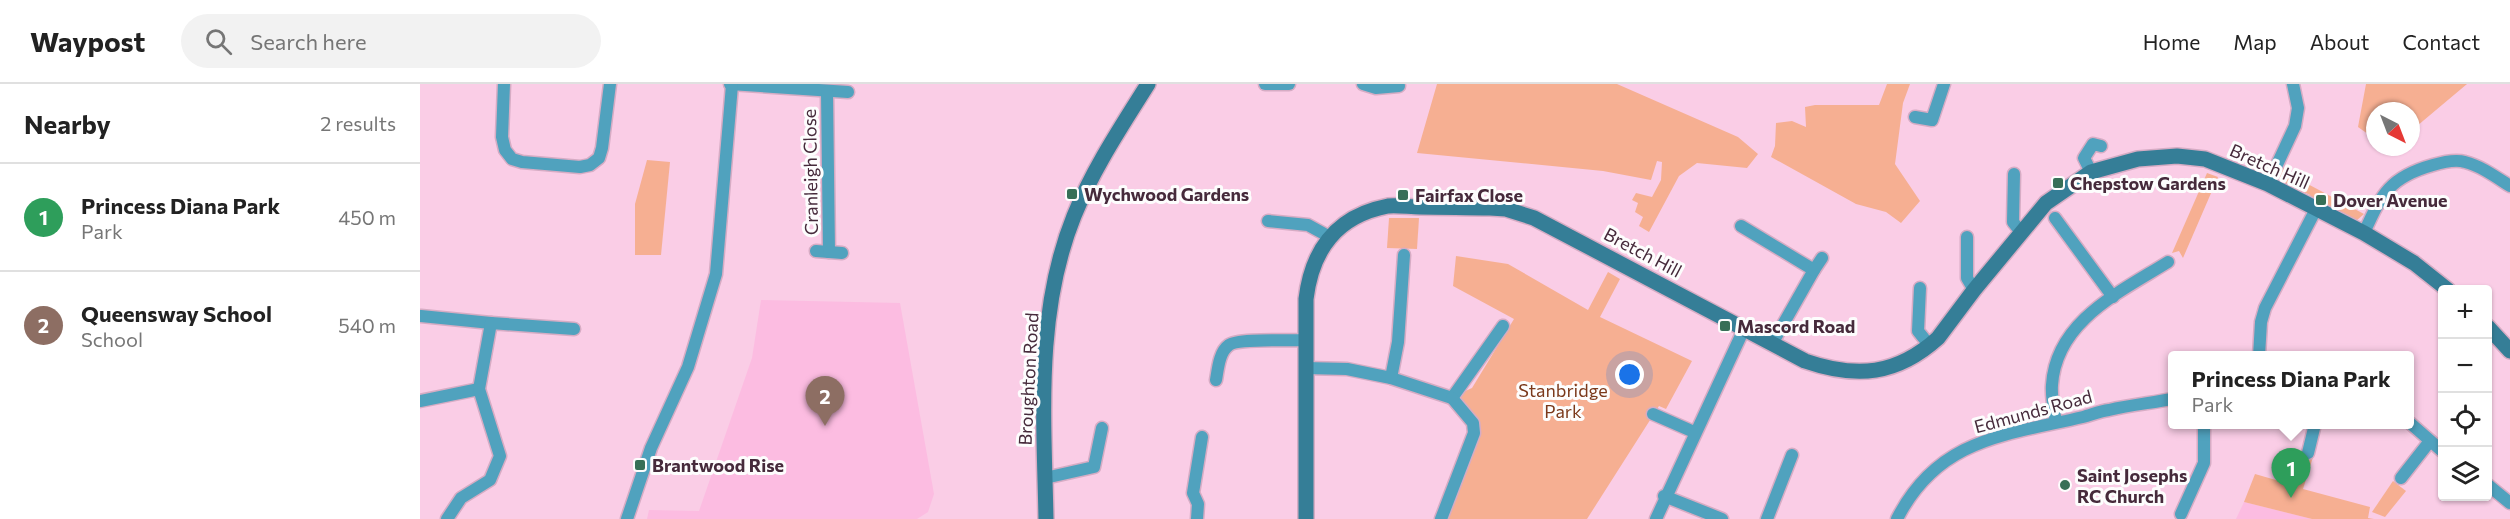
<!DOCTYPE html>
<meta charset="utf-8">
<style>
body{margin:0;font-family:Commissioner,sans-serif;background:#f2f2f2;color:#222}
.controls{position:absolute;right:18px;bottom:18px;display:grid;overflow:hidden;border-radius:6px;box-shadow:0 2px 4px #0004}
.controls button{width:54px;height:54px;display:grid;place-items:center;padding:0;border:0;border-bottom:2px solid #e0e0e0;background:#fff;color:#222;font:30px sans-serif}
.compass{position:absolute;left:1946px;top:18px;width:54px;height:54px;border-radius:50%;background:#fff;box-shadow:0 2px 4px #0004;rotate:138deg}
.you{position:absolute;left:1210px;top:291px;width:21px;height:21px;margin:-15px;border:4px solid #fff;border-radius:50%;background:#1a73e8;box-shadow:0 0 0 9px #1a73e833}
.badge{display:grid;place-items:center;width:39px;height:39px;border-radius:50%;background:#111827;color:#fff;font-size:20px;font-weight:700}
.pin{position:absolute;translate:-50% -50px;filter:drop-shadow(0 2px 3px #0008)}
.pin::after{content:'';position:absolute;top:32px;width:21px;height:18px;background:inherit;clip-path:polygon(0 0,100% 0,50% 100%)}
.popup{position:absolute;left:1748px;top:267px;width:246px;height:78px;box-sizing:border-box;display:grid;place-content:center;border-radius:6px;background:#fff;filter:drop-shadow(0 2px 4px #0005);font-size:20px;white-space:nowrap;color:#767676}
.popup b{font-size:22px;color:#222}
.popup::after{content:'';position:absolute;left:50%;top:100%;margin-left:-12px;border:12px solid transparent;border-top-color:#fff}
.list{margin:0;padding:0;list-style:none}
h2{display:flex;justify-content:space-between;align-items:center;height:78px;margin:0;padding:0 24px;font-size:26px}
h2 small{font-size:20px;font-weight:400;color:#767676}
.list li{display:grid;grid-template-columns:39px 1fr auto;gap:18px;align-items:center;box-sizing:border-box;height:108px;padding:0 24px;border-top:2px solid #e0e0e0}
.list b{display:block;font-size:22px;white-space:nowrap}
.list p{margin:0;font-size:20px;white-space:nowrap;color:#767676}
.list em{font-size:20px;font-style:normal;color:#767676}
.icon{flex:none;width:33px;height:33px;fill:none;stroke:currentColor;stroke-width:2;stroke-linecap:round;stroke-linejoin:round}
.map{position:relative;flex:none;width:2090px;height:435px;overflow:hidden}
header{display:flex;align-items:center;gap:36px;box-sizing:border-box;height:84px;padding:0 30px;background:#fff;border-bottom:2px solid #e0e0e0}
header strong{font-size:28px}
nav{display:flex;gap:33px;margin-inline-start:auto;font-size:21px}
.search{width:420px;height:54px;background:#f2f2f2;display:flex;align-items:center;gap:15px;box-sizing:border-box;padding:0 21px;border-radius:33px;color:#767676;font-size:22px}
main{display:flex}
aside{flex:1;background:#fff}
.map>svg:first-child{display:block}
.built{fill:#fcbce1}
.green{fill:#f6af92}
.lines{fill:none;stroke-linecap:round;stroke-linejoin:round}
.street-casing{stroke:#d6acc4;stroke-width:15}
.secondary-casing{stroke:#d6acc4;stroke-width:18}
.street{stroke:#50a2be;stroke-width:12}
.secondary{stroke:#357e97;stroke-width:15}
.poi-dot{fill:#376f57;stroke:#fdfdfd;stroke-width:2}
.labels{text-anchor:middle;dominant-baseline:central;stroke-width:6;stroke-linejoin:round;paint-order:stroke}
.street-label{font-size:18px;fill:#462a3b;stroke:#fdfdfd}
.poi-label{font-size:18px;font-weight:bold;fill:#462a3b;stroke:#fdfdfd;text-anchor:start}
.park-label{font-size:18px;fill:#7b391b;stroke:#fdfdfd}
</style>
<header>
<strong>Waypost</strong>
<div class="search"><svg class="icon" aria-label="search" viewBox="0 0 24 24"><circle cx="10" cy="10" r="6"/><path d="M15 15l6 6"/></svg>Search here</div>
<nav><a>Home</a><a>Map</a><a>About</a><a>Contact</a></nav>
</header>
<main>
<aside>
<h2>Nearby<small>2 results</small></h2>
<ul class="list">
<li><span class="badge" style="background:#2e9e5b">1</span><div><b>Princess Diana Park</b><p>Park</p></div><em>450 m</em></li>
<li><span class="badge" style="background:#8d6e63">2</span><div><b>Queensway School</b><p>School</p></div><em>540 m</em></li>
</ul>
</aside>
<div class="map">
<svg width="2090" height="435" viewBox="0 0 2090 435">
<rect width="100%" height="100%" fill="#facde6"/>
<g class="built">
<polygon points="341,216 480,219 514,410 508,428 497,435 227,435 229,426 279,427 332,274"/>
<polygon points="1824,418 1892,435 1816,435"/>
</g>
<g class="green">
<polygon points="1017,0 1197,0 1318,53 1338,70 1327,84 1277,79 1259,92 1229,148 1219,142 1223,133 1215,128 1218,119 1212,116 1216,109 1232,113 1241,96 1242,78 1237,77 1231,96 1183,87 997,69"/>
<polygon points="1467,0 1490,0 1483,19 1475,80 1500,117 1481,139 1466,128 1436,120 1351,73 1355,62 1356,39 1372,37 1386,43 1385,23 1395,21 1459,21"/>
<polygon points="1946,0 2047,0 1991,47 1991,27 1955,27 1955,55 1938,43"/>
<polygon points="227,76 250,78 241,171 215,171 215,120"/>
<polygon points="1862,82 1869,90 1944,130 1936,137 1905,120 1892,116 1890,111 1862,98 1858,90"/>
<polygon points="1787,89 1798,93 1763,174 1759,167 1752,169"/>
<polygon points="969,134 999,134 997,165 967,164"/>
<polygon points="1036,172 1088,180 1168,226 1188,188 1200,195 1180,233 1272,277 1246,325 1239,322 1167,435 1025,435 1058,350 1040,314 1043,308 1052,304 1094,235 1033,202"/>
<polygon points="1888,369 1893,373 1883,405 1950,423 1948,434 1954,435 1892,435 1824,418 1835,390 1873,401 1883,370"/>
<polygon points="1973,397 1986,407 1965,433 1952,428"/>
</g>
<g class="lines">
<g class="street-casing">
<g id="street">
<polyline points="84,0 82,53 85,66 92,75 102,78 160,83 170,81 179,74 182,64 190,0"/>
<polyline points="310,0 428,8"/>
<polyline points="845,0 869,0"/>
<polyline points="943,0 956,4 979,2"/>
<polyline points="1495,33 1512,36 1524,0"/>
<polyline points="1671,88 1664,74 1673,60 1681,62"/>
<polyline points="1594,90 1593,138 1600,147"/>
<polyline points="1848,100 1875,42 1878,24 1873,0"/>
<polyline points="1635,134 1693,213"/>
<polyline points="848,137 888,141 908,152"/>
<polyline points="1321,142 1394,186 1352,260"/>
<path d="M1944,149C1962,109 1970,93 2013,81C2023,78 2035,75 2045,78C2061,82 2076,93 2090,102"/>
<polyline points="1547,153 1547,194 1554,206"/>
<polyline points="396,167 409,168 407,8"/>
<polyline points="409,168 422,169"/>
<polyline points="1394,186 1402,174"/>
<polyline points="1500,204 1498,247 1510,262"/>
<polyline points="1,232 71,239"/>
<polyline points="1839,272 1841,238 1845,224 1896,125"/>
<polyline points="886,284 927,285 971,294 1032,314 1083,242"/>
<polyline points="971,294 978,258 984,171"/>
<path d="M796,296C798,285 799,268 809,261C818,254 871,257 885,256"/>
<polyline points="0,317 59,305"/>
<polyline points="1233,330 1274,348"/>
<path d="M1636,338C1634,326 1631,313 1632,301C1636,237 1700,208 1748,178"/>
<polyline points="1990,339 2022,367"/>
<polyline points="1888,369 1895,340"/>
<polyline points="625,394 674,383 682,344"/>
<polyline points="1981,394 2010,357"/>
<polyline points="2068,401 2090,419"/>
<polyline points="1244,412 1302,435"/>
<polyline points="1761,430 1784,379 1784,340"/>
<polyline points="27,435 41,414 70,396 80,372 59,305 71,239 154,245"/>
<polyline points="207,435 231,364 268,283 296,190 312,1"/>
<polyline points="777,435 778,420 773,409 782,353"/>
<polyline points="1021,435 1054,349 1053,339 1032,314"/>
<polyline points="1236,435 1324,245"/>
<polyline points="1347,435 1372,371"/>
<path d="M1477,435C1518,354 1586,351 1663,333C1671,331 1680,327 1689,326C1710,321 1731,319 1752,315"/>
</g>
</g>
<g class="secondary-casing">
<g id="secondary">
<polyline points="2068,243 2090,267"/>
<path d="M626,435C624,333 615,229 654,132C673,85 701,43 728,0"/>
<path d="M886,435V215C892,166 916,132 968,122C978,121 990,123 1000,123C1024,123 1047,124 1070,124L1086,125L1114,134L1385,277C1437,295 1477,291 1518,254L1554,206L1626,119L1671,88L1718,75L1757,72L1785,75L1848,100L1944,149L1994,179L2028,206"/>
</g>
</g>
<use href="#street" class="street"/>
<use href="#secondary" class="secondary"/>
</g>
<g class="poi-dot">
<rect x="1632" y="93" width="12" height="12" rx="3"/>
<rect x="646" y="104" width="12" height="12" rx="3"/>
<rect x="977" y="105" width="12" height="12" rx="3"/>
<rect x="1895" y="110" width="12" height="12" rx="3"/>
<rect x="1299" y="236" width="12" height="12" rx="3"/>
<rect x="214" y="375" width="12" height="12" rx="3"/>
<circle cx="1645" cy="401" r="6"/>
</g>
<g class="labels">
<g class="street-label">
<text transform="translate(1850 82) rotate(24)">Bretch Hill</text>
<text transform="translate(390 88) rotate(-91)">Cranleigh Close</text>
<text transform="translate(1223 168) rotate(28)">Bretch Hill</text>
<text transform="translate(608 295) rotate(-87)">Broughton Road</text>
<text transform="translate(1613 327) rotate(-15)">Edmunds Road</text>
</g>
<g class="poi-label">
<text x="1650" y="99">Chepstow Gardens</text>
<text x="664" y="110">Wychwood Gardens</text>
<text x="995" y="111">Fairfax Close</text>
<text x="1913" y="116">Dover Avenue</text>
<text x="1317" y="242">Mascord Road</text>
<text x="232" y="381">Brantwood Rise</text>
<text x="1657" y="391">Saint Josephs<tspan x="1657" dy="21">RC Church</tspan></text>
</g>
<g class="park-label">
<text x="1143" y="306">Stanbridge<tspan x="1143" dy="21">Park</tspan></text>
</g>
</g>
</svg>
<div class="controls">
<button>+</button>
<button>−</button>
<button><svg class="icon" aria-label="locate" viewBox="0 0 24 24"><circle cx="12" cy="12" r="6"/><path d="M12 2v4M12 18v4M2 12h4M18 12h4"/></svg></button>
<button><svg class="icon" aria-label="layers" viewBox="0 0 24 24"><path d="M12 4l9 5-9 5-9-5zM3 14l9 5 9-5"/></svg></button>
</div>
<svg class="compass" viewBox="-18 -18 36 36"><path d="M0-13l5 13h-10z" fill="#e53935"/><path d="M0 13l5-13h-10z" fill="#767676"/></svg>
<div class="you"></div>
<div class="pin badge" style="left:1871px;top:414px;background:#2e9e5b">1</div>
<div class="popup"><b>Princess Diana Park</b>Park</div>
<div class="pin badge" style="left:405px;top:342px;background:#8d6e63">2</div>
</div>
</main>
